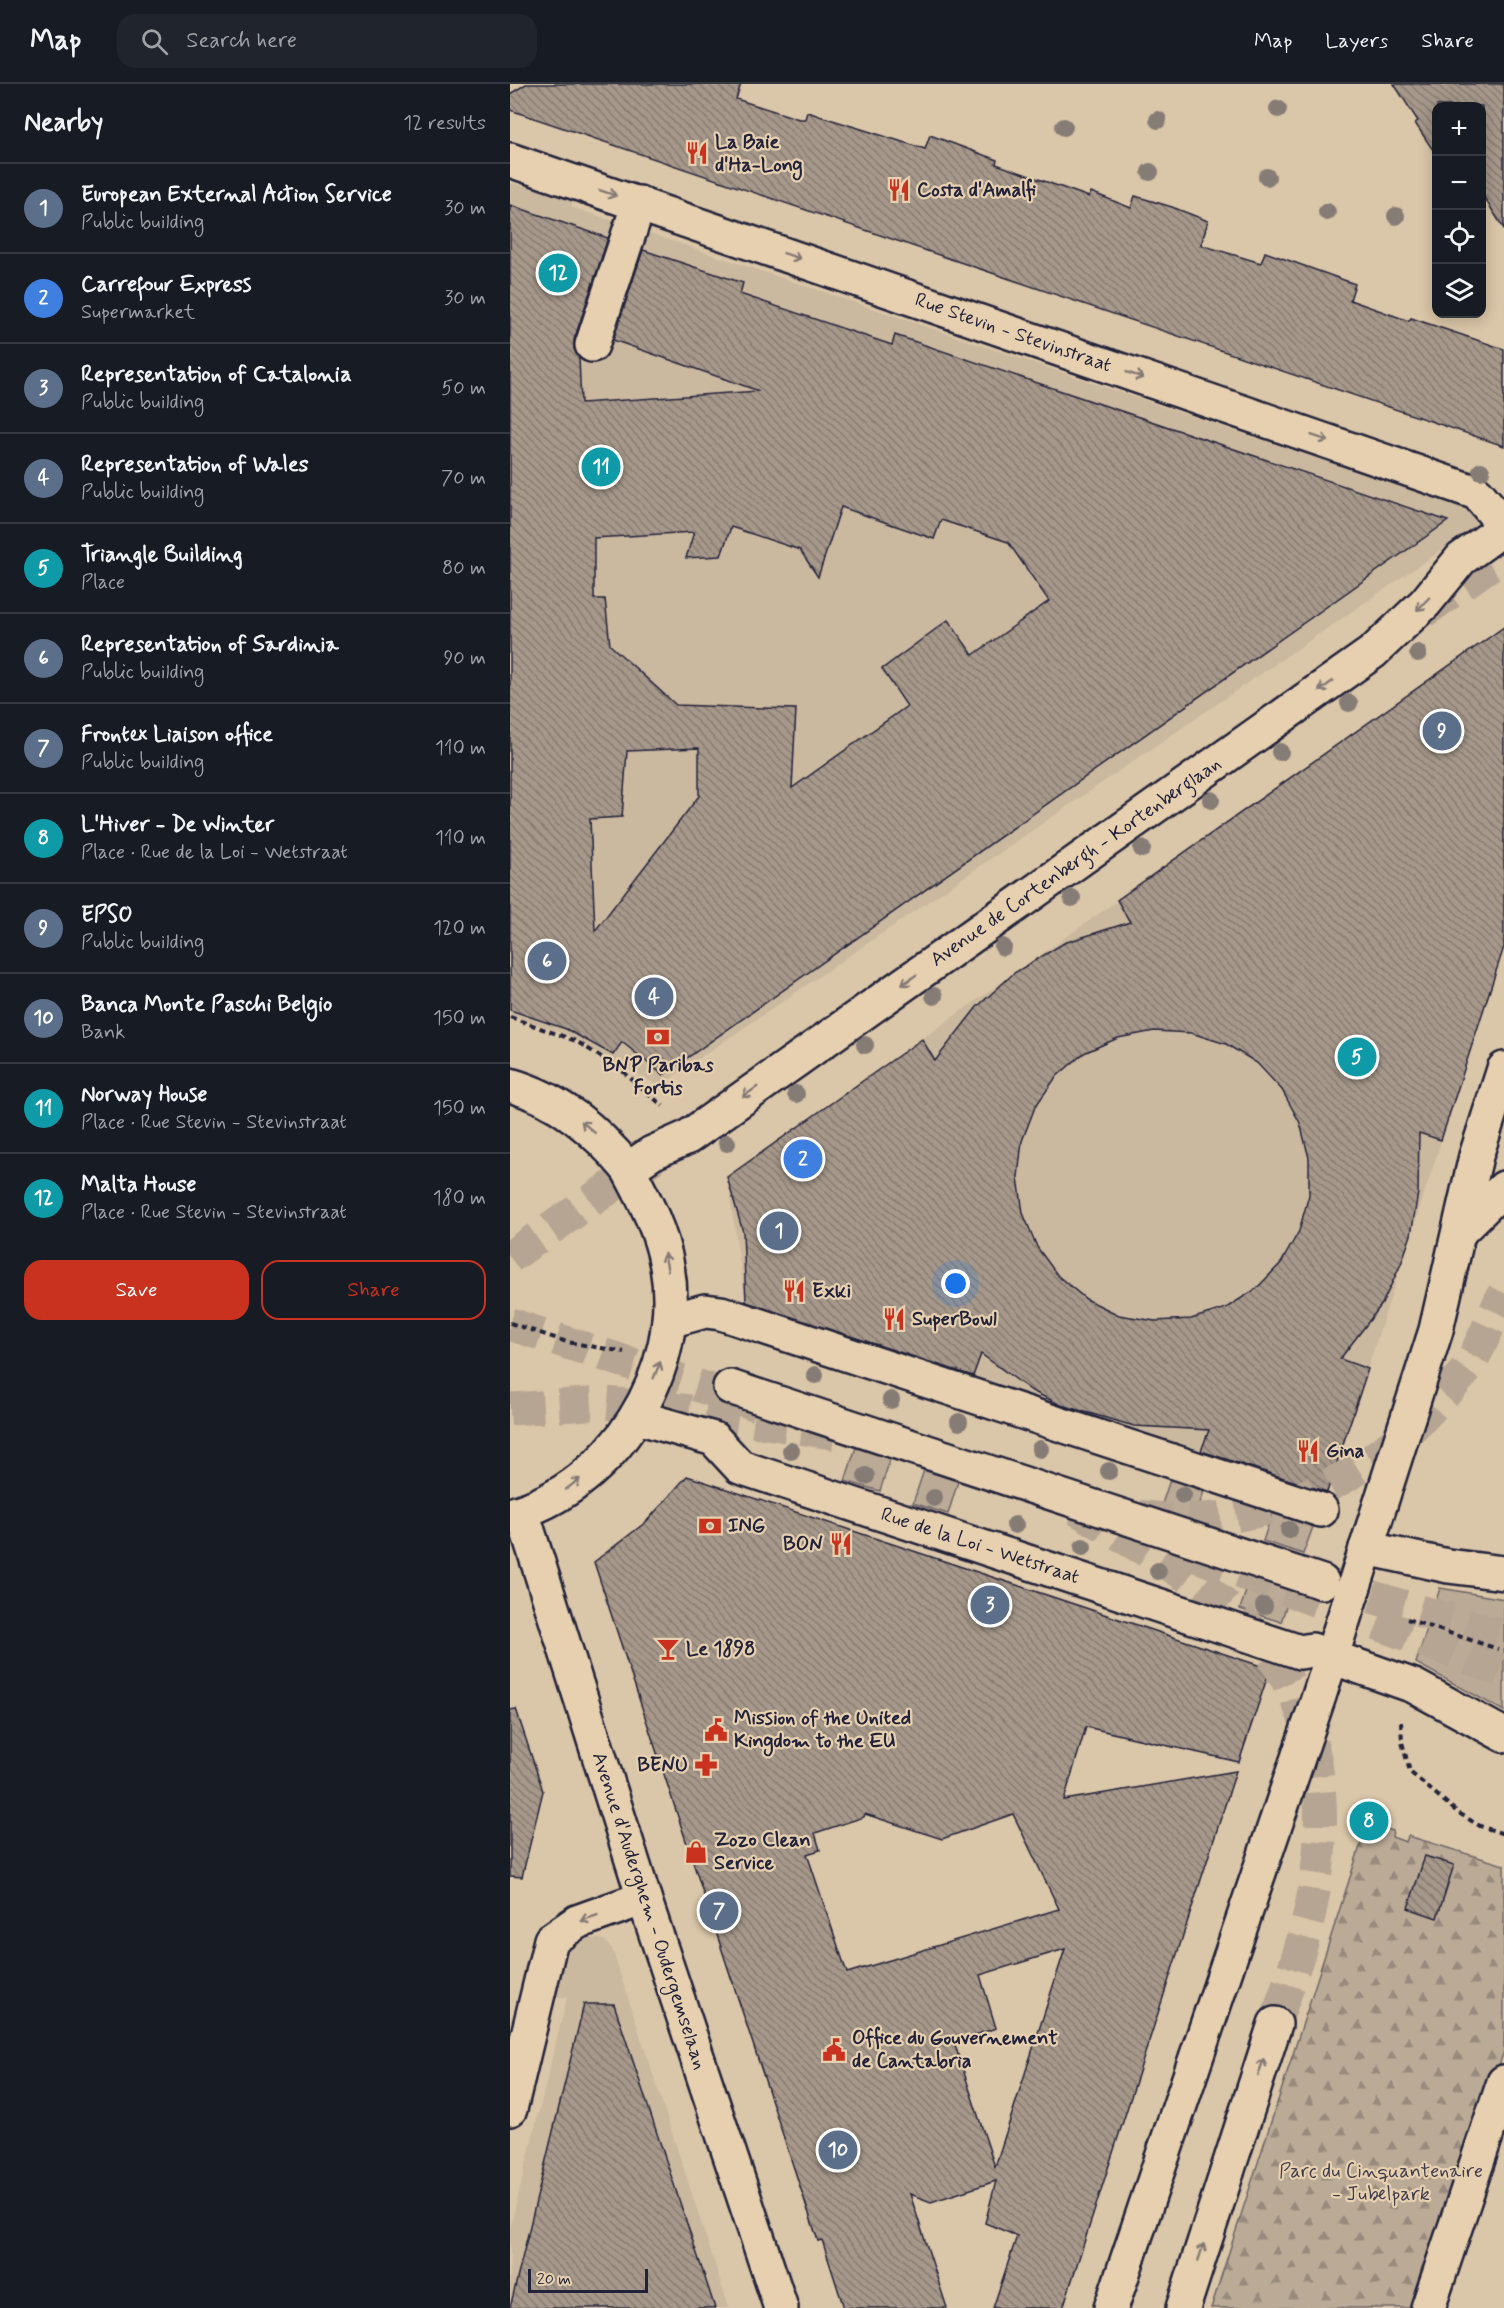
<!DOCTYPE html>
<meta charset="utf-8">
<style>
body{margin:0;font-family:Mynerve,sans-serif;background:#20242c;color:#f1f3f6}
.controls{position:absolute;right:18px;top:18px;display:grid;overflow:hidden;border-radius:12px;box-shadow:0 3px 15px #0003}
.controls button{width:54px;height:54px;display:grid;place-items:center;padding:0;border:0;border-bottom:2px solid #363941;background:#171b24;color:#f1f3f6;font:30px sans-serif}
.scale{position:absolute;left:18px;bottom:15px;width:120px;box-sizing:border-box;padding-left:6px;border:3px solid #22223b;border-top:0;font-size:16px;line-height:21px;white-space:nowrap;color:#22223b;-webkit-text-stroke:4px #e6d0af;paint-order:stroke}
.you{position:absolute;left:446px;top:1200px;width:21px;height:21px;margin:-15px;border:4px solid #fff;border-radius:50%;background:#1a73e8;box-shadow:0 0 0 9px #1a73e833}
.badge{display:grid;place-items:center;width:39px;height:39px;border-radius:50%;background:#c8321e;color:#fff;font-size:20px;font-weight:700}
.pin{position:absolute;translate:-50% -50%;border:3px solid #fff;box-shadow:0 2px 6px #0006}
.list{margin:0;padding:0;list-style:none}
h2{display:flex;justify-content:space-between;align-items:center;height:78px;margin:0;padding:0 24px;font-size:26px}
h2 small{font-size:20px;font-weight:400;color:#9ea1a6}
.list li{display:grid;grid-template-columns:39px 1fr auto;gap:18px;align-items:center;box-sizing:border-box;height:90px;padding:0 24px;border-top:2px solid #363941}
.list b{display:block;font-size:22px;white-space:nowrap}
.list p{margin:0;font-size:20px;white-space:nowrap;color:#9ea1a6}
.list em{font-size:20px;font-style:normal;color:#9ea1a6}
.actions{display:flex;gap:12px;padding:18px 24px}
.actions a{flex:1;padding:14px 0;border:2px solid #c8321e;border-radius:18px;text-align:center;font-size:21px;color:#c8321e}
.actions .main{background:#c8321e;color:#fff}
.icon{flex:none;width:33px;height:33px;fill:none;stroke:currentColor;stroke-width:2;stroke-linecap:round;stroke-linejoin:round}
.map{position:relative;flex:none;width:994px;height:2224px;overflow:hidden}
header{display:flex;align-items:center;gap:36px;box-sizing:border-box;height:84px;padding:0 30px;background:#171b24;border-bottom:2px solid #363941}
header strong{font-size:28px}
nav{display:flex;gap:33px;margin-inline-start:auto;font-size:21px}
.search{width:420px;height:54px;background:#20242c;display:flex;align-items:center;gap:15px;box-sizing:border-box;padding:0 21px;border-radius:18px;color:#9ea1a6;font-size:22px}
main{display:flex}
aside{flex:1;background:#171b24}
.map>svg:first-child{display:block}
.built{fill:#cab89f}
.green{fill:#bbaa96;stroke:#6e6668;stroke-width:1.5}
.forest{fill:url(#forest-firs);stroke:#6e6668;stroke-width:1.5}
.building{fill:url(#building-back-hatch);stroke:#22223b;stroke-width:1.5;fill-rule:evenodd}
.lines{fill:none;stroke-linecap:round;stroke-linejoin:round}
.highway-tunnel{stroke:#b5a592;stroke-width:33;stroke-dasharray:33 16;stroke-linecap:butt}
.minor-casing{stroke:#22223b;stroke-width:38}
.major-casing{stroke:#22223b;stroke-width:38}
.highway-casing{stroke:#22223b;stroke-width:38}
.path{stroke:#22223b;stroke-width:4;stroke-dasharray:6 4.5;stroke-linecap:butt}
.minor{stroke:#e6d0af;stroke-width:33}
.major{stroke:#e6d0af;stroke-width:33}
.highway{stroke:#e6d0af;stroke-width:33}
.tree{fill:#867b76}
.oneway{stroke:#847975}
.labels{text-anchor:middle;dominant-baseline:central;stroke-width:4.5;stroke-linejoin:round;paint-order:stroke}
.poi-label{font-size:20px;font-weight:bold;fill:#22223b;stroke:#e6d0af;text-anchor:start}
.street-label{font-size:20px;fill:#22223b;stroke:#e6d0af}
.park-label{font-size:20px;fill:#413d4d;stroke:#e6d0af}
</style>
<header>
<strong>Map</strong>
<div class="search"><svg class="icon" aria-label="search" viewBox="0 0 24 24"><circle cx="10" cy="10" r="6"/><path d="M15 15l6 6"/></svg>Search here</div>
<nav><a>Map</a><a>Layers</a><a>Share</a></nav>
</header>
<main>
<aside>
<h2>Nearby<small>12 results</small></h2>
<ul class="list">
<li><span class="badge" style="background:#5c6f8a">1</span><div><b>European External Action Service</b><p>Public building</p></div><em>30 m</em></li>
<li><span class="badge" style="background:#3f7fe0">2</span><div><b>Carrefour Express</b><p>Supermarket</p></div><em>30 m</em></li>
<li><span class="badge" style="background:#5c6f8a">3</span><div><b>Representation of Catalonia</b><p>Public building</p></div><em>50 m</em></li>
<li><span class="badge" style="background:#5c6f8a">4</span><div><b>Representation of Wales</b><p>Public building</p></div><em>70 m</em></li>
<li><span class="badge" style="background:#0f9aa8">5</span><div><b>Triangle Building</b><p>Place</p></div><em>80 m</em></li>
<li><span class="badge" style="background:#5c6f8a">6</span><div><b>Representation of Sardinia</b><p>Public building</p></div><em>90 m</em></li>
<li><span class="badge" style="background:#5c6f8a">7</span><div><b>Frontex Liaison office</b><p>Public building</p></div><em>110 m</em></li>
<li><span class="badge" style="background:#0f9aa8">8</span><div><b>L'Hiver - De Winter</b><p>Place · Rue de la Loi - Wetstraat</p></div><em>110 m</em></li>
<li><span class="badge" style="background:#5c6f8a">9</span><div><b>EPSO</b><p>Public building</p></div><em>120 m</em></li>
<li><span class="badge" style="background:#5c6f8a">10</span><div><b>Banca Monte Paschi Belgio</b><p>Bank</p></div><em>150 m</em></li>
<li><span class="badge" style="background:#0f9aa8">11</span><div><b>Norway House</b><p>Place · Rue Stevin - Stevinstraat</p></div><em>150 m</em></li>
<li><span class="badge" style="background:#0f9aa8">12</span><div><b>Malta House</b><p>Place · Rue Stevin - Stevinstraat</p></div><em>180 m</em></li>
</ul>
<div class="actions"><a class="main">Save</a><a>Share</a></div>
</aside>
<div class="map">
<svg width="994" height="2224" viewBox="0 0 994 2224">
<defs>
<pattern id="forest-firs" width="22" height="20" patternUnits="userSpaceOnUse" patternTransform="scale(1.5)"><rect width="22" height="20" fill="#bbaa96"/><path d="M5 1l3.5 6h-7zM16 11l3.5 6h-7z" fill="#988a7c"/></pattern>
<pattern id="building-back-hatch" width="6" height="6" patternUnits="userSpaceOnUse" patternTransform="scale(1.5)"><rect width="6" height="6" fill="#a6988a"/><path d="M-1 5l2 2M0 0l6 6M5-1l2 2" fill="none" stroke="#877c72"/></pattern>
</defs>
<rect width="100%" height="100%" fill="#dac6a8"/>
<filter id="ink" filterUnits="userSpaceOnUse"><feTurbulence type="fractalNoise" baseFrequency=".0167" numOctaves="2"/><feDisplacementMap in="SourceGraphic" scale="12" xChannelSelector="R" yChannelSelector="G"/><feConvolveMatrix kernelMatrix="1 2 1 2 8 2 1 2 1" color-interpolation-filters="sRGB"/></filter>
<g filter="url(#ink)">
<g class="built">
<polygon points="0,99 64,113 61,123 945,421 949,412 972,432 972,443 943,472 936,463 149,1002 53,949 0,931"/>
<polygon points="994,543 994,864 817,1409 236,1219 217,1093"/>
<polygon points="76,1853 94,1856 102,1865 219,2224 0,2224 0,2145 57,1914 46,1912 60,1863 67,1856"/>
</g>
<g class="green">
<polygon points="348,1357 382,1369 370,1407 335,1397"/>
<polygon points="416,1380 450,1391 438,1430 403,1419"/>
<polygon points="660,1396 694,1407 681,1446 647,1435"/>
<polygon points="762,1429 803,1443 793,1470 753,1457"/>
<polygon points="741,1492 782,1505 771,1538 730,1525"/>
<polygon points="930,1504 994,1515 994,1627 906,1579"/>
</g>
<polygon class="forest" points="865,1741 883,1747 882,1753 896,1758 898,1752 994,1781 994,1967 907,2224 701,2224 855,1747 863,1749"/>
<g class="building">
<polygon points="16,0 231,0 226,15 289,35 295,35 297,28 415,65 420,51 487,76 486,80 579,113 581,108 621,124 625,112 662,123 698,137 691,161 751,179 755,168 845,200 840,216 899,237 901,234 994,265 994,362 0,26 0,10"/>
<polygon points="884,0 994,0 994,145 972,110 972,22 927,22 927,72 905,39 908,37"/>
<path d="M0,121L98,154L64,256V265L69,274L71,319L249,307L103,256L133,166L233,199L230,210L382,261L385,251L938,437L153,991L112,958L103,971L56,945L0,926ZM331,423L424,455L431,436L498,458L539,517L463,571L438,536L372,585L397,622L282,704L286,625L166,621L100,561L95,515H84V454L184,448L176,474L211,472L221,443L290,466L308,493ZM189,664V712L85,847L80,735L112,733L117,667Z"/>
<path d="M994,543V863L931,1056L909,1049L908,1109L901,1151L891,1180L872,1220L830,1275L858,1285L817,1408L691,1367L699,1346L624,1342L551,1321L522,1307L471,1270L463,1292L236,1218L233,1148L217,1093L412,955L425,977L467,923L504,889L554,859L620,838L607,816ZM644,947L681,949L716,960L747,979L772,1006L790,1039L799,1074V1111L789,1147L771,1179L746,1205L716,1224L681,1235L645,1237L609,1231L576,1215L548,1192L527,1163L513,1129L508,1093L512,1057L525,1023L546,993L574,969L608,954Z"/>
<path d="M177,1392L760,1585L729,1678L576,1643L554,1716L726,1687L553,2224H483L507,2152L475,2139L486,2097L421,2118L400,2110L437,2224H334L312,2156L308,2157L84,1478L136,1438ZM355,1730L432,1755L503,1730L549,1825L337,1889L297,1770L310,1766L305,1749L354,1733ZM555,1865L544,1899L485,2083L444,1958L486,1944L470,1891Z"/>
<polygon points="6,1625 33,1707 12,1793 0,1792 0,1626"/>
<polygon points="915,1772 944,1781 927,1834 898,1824"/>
<polygon points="74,1920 104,1920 205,2224 0,2224"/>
</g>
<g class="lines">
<g class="highway-tunnel">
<polyline points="913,528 994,471"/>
<polyline points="0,1173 144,1073"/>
<polyline points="0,1240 247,1321"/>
<polyline points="0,1325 95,1319 172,1326 329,1350"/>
<path d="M567,1425C622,1460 685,1490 732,1537C804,1607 821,1703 805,1801C798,1849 780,1895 765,1940"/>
<path d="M629,1432C744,1449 851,1403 928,1317C937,1306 950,1295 958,1283C972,1260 982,1233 994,1209"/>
<polyline points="684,1471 994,1587"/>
<polyline points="815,1499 994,1552"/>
</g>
<g class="minor-casing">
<g id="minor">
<polyline points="0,76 967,409 994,441"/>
<polyline points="82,261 129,119"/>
<polyline points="159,1237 195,1227 211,1229 811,1426"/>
<polyline points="220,1303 812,1498"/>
<polyline points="127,1333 204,1355 230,1383 790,1568 802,1566 904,1602 994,1651"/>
<polyline points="12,1428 134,1814 271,2224"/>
<path d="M0,1431C103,1404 176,1286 157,1182C151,1146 135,1117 118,1085"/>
<polyline points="856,1464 938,1482 994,1489"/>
<polyline points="0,2025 41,1856 67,1838 134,1814"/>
<polyline points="601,2224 809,1612 926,1246 966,1072 994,985"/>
<polyline points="918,2224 994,1998"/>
</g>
</g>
<g class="major-casing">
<path id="major" d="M0,1001C49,1015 86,1046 118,1085L142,1069L178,1053L863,568L915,519L951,475L994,444"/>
</g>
<g class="highway-casing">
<g id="highway">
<polyline points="949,1148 994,1104"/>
<polyline points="673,2224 765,1940"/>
</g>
</g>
<g class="path">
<polyline points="0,933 66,957 110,985 153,1022"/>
<polyline points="0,1239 57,1258 114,1268"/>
<polyline points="897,1535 988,1565"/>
<polyline points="891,1638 892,1658 900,1688 947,1728 970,1742 994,1750"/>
</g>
<use href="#minor" class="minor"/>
<use href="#major" class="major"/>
<use href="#highway" class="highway"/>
</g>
<g class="tree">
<circle cx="768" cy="25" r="9"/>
<circle cx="648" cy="36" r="9"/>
<circle cx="554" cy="43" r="9"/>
<circle cx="640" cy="88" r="9"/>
<circle cx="757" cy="93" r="9"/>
<circle cx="817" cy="128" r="9"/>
<circle cx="886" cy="132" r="9"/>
<circle cx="971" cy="387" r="9"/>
<circle cx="908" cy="569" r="9"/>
<circle cx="839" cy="619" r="9"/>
<circle cx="770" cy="668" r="9"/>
<circle cx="701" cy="716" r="9"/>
<circle cx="632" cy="765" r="9"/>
<circle cx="562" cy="814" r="9"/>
<circle cx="493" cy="863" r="9"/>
<circle cx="424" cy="912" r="9"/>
<circle cx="355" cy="961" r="9"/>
<circle cx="286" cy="1010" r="9"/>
<circle cx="217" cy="1059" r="9"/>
<circle cx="305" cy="1291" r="9"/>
<circle cx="381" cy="1316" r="9"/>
<circle cx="449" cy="1338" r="9"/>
<circle cx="530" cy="1365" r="9"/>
<circle cx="281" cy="1367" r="9"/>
<circle cx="599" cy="1387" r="9"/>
<circle cx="356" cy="1392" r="9"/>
<circle cx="673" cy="1411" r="9"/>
<circle cx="424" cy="1414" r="9"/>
<circle cx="505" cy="1441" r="9"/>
<circle cx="779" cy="1446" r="9"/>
<circle cx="573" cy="1463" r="9"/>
<circle cx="648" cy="1487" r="9"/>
<circle cx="754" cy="1522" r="9"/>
</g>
<defs><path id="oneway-shaft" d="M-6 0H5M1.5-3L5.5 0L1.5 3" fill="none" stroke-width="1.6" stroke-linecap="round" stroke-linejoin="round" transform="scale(1.5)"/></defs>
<g class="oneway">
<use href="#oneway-shaft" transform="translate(98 109) rotate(19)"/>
<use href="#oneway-shaft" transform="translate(282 172) rotate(19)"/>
<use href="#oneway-shaft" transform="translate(625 291) rotate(19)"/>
<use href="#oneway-shaft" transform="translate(810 354) rotate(19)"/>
<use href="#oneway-shaft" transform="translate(913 520) rotate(134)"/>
<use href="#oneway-shaft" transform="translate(816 602) rotate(145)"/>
<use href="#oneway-shaft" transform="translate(399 896) rotate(145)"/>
<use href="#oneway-shaft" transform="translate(240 1008) rotate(145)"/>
<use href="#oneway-shaft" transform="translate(78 1043) rotate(-139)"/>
<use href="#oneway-shaft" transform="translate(156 1178) rotate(-102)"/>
<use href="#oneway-shaft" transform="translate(147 1286) rotate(-68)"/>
<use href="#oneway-shaft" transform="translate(63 1400) rotate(-38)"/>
<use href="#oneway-shaft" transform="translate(79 1834) rotate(161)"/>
<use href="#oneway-shaft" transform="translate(751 1983) rotate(-72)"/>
<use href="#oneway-shaft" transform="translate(691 2168) rotate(-72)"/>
</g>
</g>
<defs>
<g id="restaurant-bare" transform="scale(1.8)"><path d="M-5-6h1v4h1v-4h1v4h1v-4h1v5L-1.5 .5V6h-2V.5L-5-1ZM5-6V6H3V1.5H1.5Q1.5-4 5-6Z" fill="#c8321e" stroke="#e6d0af" stroke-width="2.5" paint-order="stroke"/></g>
<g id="bank-bare" transform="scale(1.8)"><path d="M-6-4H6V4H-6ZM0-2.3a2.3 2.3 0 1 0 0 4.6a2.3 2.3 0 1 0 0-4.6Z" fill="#c8321e" stroke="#e6d0af" stroke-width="2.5" paint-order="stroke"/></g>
<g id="bar-bare" transform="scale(1.8)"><path d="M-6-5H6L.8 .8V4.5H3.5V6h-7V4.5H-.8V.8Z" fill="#c8321e" stroke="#e6d0af" stroke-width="2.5" paint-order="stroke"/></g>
<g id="civic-bare" transform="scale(1.8)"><path d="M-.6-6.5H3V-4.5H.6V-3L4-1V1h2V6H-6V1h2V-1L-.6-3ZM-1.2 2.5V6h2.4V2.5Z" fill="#c8321e" stroke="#e6d0af" stroke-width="2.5" paint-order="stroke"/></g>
<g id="pharmacy-bare" transform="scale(1.8)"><path d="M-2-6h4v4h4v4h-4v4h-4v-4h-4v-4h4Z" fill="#c8321e" stroke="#e6d0af" stroke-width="2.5" paint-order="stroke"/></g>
<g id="shop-bare" transform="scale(1.8)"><path d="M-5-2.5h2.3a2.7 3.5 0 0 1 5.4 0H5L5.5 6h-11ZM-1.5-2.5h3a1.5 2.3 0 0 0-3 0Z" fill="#c8321e" stroke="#e6d0af" stroke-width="2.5" paint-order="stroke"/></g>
</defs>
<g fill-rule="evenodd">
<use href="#restaurant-bare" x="187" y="69"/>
<use href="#restaurant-bare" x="389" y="106"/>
<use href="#bank-bare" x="148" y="953"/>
<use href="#restaurant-bare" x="284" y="1207"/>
<use href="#restaurant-bare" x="384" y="1235"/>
<use href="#restaurant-bare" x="798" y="1367"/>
<use href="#bank-bare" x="200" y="1442"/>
<use href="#restaurant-bare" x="331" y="1460"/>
<use href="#bar-bare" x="158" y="1565"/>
<use href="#civic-bare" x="206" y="1646"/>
<use href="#pharmacy-bare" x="196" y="1681"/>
<use href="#shop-bare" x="186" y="1768"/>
<use href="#civic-bare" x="324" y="1966"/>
</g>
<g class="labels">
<g class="poi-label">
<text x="205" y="58">La Baie<tspan x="205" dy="23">d'Ha-Long</tspan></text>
<text x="407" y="106">Costa d'Amalfi</text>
<text x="148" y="981" text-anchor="middle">BNP Paribas<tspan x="148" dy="23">Fortis</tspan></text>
<text x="302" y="1207">Exki</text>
<text x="402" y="1235">SuperBowl</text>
<text x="816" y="1367">Gina</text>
<text x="218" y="1442">ING</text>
<text x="313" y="1460" text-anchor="end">BON</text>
<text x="176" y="1565">Le 1898</text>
<text x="224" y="1634">Mission of the United<tspan x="224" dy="23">Kingdom to the EU</tspan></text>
<text x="178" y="1681" text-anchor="end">BENU</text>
<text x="204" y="1756">Zozo Clean<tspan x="204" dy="23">Service</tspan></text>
<text x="342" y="1954">Office du Gouvernement<tspan x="342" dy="23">de Cantabria</tspan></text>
</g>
<g class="street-label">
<text transform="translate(503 249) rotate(19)">Rue Stevin - Stevinstraat</text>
<text transform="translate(566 778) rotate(-35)">Avenue de Cortenbergh - Kortenberglaan</text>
<text transform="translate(470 1462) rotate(18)">Rue de la Loi - Wetstraat</text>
<text transform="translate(139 1827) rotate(72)">Avenue d'Auderghem - Oudergemselaan</text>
</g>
<g class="park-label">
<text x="871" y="2087">Parc du Cinquantenaire<tspan x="871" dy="23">- Jubelpark</tspan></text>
</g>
</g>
</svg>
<div class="controls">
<button>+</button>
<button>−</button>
<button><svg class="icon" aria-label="locate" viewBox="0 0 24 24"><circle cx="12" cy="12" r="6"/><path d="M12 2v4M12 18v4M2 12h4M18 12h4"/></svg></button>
<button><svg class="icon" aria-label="layers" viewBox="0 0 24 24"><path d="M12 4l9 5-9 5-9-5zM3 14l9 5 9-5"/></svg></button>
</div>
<div class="scale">20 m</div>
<div class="you"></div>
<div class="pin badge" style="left:269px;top:1147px;background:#5c6f8a">1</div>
<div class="pin badge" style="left:293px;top:1075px;background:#3f7fe0">2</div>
<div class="pin badge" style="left:480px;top:1521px;background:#5c6f8a">3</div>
<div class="pin badge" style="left:144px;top:913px;background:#5c6f8a">4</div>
<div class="pin badge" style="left:847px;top:973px;background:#0f9aa8">5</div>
<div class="pin badge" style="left:37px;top:877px;background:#5c6f8a">6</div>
<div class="pin badge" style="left:209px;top:1827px;background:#5c6f8a">7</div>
<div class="pin badge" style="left:859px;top:1737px;background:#0f9aa8">8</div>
<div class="pin badge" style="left:932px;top:647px;background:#5c6f8a">9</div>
<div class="pin badge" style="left:328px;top:2066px;background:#5c6f8a">10</div>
<div class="pin badge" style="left:91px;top:383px;background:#0f9aa8">11</div>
<div class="pin badge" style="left:48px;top:189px;background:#0f9aa8">12</div>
</div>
</main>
